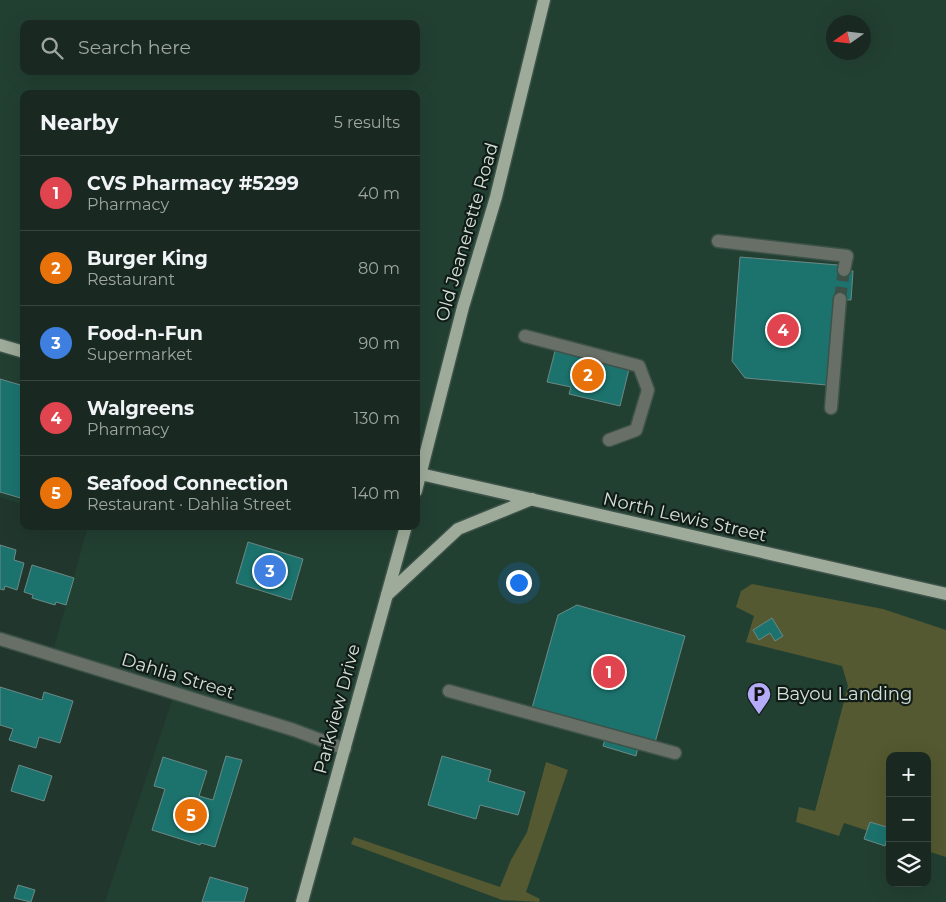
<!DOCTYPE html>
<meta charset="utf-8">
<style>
body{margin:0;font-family:Montserrat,sans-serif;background:#22312a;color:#f1f3f6}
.controls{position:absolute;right:15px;bottom:15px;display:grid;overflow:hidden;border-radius:10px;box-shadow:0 5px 20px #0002}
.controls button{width:45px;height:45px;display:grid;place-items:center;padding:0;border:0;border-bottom:1px solid #374540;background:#192922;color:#f1f3f6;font:25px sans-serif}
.compass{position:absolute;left:826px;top:15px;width:45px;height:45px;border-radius:50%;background:#192922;box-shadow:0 5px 20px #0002;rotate:256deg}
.you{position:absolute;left:518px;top:582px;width:18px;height:18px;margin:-12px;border:4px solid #fff;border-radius:50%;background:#1a73e8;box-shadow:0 0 0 8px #1a73e833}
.badge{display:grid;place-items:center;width:32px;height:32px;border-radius:50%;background:#b4acf9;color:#fff;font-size:16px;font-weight:700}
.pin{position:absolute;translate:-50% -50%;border:2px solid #fff;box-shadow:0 1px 5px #0006}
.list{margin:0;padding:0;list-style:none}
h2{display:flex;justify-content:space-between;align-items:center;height:65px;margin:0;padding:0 20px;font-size:21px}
h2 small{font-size:16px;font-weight:400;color:#9fa6a5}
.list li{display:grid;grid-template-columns:32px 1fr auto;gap:15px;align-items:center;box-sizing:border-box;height:75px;padding:0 20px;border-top:1px solid #374540}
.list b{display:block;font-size:19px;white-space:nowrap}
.list p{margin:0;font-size:16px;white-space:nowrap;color:#9fa6a5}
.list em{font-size:16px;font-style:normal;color:#9fa6a5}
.icon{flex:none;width:28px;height:28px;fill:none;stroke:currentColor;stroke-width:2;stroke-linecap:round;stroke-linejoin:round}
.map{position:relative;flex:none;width:946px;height:902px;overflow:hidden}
.search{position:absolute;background:#192922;box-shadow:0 5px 20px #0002;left:20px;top:20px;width:400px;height:55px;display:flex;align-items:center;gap:12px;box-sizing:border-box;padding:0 18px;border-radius:10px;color:#9fa6a5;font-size:19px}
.panel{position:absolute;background:#192922;box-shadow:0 5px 20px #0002;left:20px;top:90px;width:400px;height:440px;border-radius:10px}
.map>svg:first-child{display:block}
.built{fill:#224032;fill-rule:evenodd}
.green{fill:#545931}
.building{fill:#1c736e;stroke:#6c8986}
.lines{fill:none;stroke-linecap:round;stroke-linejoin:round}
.minor-tunnel{stroke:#3c5047;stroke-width:12;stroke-dasharray:12 6;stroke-linecap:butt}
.minor-casing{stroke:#3d5249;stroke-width:15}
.major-casing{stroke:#3d5249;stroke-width:15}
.minor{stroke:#686f66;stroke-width:12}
.major{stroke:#9eab9a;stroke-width:12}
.labels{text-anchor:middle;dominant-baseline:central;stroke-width:4.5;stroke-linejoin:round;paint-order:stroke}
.street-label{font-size:18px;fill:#d3e0d9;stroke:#121c17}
.poi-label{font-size:18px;fill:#d3e0d9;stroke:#121c17;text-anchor:start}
</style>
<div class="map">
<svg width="946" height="902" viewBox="0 0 946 902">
<rect width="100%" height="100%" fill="#21372d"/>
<path class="built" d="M0,0H946V902H105L177,686L54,648L88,526H416V94H24V505L0,497ZM834,22H864V52H834ZM24,24H416V71H24ZM890,756H927V883H890Z"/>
<g class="green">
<polygon points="752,584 883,609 946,630 946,857 927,851 927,756 890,756 890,838 844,823 839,836 796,822 799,807 815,811 848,686 842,666 746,642 754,616 736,607 741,591"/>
<polygon points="546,762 568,770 526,892 540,899 539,902 502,900 351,844 354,837 500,887 511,860 527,832"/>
</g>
<g class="building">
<polygon points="740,257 838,265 838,270 853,271 851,300 834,299 827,385 745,378 732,361"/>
<polygon points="555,351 629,369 620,406 569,394 571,387 547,382"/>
<polygon points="0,379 24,386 24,499 0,492"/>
<polygon points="248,542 303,559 291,600 236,583"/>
<polygon points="0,545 16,550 14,560 24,563 17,590 5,586 4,590 0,589"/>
<polygon points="32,565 74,578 66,605 56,602 55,605 32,598 33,595 24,592"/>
<polygon points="577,605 685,636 654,746 639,742 636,756 603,746 608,729 532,708 558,615"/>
<polygon points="772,618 783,636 775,641 770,633 759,640 753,630"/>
<polygon points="0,687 42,700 44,692 73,701 60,743 39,737 36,748 9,740 13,729 0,725"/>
<polygon points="226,756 242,760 215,847 201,843 200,845 152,830 165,789 154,786 163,757 207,771 199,796 213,800"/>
<polygon points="442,756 491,770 488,781 525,792 518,815 480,805 476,819 428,805"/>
<polygon points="19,765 52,776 44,801 11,791"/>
<polygon points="870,822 890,828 885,846 864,839"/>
<polygon points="210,877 248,888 244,902 202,902"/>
<polygon points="18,885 35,890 31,902 14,898"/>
</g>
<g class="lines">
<polyline class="minor-tunnel" points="840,299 844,270"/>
<g class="minor-casing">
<g id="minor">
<polyline points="718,241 847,256 844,270"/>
<polyline points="525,336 639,366 648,390 636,430 609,440"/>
<polyline points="831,408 840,299"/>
<polyline points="0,639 294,730 345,749"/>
<polyline points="449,691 675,753"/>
</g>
</g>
<g class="major-casing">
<g id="major">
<polyline points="0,345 24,352"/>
<polyline points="416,473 946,594"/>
<polyline points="416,491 463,307 496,197 544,0"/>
<polyline points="387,595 458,529 532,499"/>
<polyline points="302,902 406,526"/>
</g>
</g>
<use href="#minor" class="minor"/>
<use href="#major" class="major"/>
</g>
<defs>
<g id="parking-pin" transform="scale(1.25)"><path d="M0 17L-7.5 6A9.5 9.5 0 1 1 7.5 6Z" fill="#b4acf9" stroke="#121c17"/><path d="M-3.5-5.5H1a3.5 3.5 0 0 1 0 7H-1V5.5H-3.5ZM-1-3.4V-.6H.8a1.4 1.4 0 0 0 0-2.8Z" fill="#111"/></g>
</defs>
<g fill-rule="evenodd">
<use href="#parking-pin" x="759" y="694"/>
</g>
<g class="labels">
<g class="street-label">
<text transform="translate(467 232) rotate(-74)">Old Jeanerette Road</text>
<text transform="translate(685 517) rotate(13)">North Lewis Street</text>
<text transform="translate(178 676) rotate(17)">Dahlia Street</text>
<text transform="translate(337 709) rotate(-75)">Parkview Drive</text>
</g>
<g class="poi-label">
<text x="776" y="694">Bayou Landing</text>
</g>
</g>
</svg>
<div class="controls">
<button>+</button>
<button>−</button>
<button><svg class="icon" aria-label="layers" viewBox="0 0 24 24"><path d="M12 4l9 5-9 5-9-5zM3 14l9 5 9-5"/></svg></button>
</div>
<svg class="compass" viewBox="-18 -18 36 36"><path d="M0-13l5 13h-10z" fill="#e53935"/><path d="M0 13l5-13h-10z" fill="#9fa6a5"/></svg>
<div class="you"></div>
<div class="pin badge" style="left:609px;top:672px;background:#e0444e">1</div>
<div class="pin badge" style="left:588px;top:375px;background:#e8710a">2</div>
<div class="pin badge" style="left:270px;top:571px;background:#3f7fe0">3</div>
<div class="pin badge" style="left:783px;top:330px;background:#e0444e">4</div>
<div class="pin badge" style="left:191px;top:815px;background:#e8710a">5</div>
<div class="search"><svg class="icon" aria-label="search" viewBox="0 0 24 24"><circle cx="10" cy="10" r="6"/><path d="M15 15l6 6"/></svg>Search here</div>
<section class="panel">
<h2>Nearby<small>5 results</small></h2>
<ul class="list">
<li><span class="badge" style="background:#e0444e">1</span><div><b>CVS Pharmacy #5299</b><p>Pharmacy</p></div><em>40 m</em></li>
<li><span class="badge" style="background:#e8710a">2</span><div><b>Burger King</b><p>Restaurant</p></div><em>80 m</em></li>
<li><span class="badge" style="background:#3f7fe0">3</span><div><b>Food-n-Fun</b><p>Supermarket</p></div><em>90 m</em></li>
<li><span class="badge" style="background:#e0444e">4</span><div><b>Walgreens</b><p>Pharmacy</p></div><em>130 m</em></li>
<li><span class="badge" style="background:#e8710a">5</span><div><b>Seafood Connection</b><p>Restaurant · Dahlia Street</p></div><em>140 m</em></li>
</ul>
</section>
</div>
